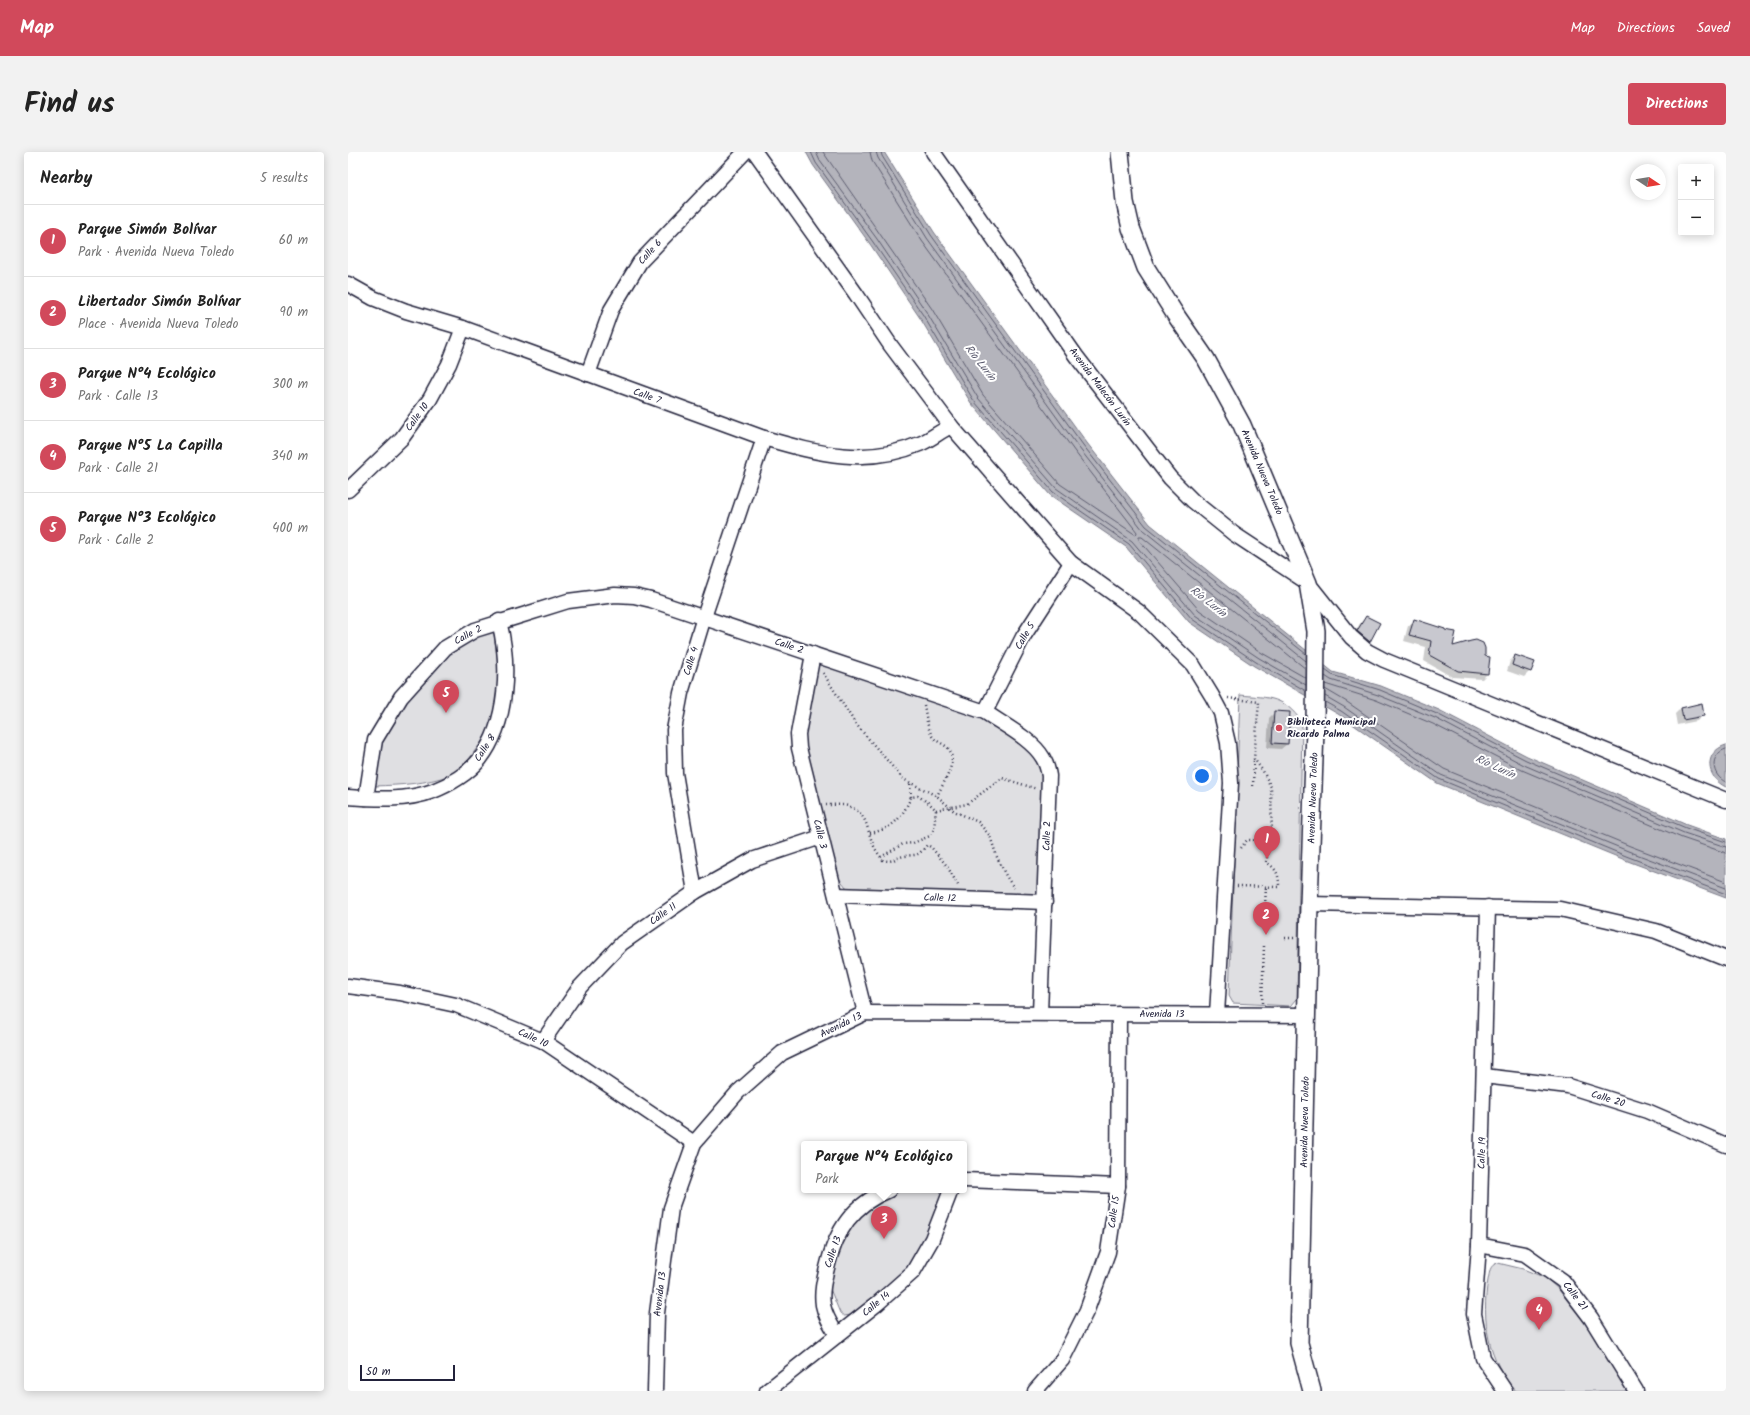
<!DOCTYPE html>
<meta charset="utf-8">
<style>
body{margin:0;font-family:Kalam,sans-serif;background:#f2f2f2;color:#222}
.controls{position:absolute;right:12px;top:12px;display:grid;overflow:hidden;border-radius:4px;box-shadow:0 2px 10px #0003}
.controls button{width:36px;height:36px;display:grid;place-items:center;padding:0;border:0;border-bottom:1px solid #e0e0e0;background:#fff;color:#222;font:20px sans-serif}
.compass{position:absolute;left:1282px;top:12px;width:36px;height:36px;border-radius:50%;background:#fff;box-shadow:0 2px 10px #0003;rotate:102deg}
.scale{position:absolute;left:12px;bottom:10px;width:95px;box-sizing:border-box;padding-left:4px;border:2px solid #22223b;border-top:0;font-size:11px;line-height:14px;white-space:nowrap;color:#22223b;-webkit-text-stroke:3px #fff;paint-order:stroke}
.you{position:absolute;left:854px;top:624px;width:14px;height:14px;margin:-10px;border:3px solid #fff;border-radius:50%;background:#1a73e8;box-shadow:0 0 0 6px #1a73e833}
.badge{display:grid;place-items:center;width:26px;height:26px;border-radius:50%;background:#d1495b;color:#fff;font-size:13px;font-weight:700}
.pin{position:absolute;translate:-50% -33px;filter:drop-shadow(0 1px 2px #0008)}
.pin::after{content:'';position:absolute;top:21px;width:14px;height:12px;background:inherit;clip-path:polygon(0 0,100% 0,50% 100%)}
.popup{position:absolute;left:453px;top:989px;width:166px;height:52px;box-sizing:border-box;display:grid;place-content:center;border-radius:4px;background:#fff;filter:drop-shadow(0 1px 3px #0005);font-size:13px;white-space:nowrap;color:#767676}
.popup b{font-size:15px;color:#222}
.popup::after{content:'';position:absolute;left:50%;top:100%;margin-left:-8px;border:8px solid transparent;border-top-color:#fff}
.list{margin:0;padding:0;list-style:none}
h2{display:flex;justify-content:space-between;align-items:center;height:52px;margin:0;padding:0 16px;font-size:17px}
h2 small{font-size:13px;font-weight:400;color:#767676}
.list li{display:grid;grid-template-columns:26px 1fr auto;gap:12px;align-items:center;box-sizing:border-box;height:72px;padding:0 16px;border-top:1px solid #e0e0e0}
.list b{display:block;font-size:15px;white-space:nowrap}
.list p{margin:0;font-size:13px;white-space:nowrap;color:#767676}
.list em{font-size:13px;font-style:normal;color:#767676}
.map{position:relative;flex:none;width:1378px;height:1239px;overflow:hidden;border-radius:4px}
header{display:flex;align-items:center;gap:24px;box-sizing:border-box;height:56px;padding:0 20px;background:#d1495b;color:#fff}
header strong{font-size:19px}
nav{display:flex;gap:22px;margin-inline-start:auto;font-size:14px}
.intro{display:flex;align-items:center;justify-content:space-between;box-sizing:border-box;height:96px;padding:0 24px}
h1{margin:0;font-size:28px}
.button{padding:10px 18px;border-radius:4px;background:#d1495b;color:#fff;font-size:14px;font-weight:700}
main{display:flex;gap:24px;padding:0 24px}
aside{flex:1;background:#fff;border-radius:4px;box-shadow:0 2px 10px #0003}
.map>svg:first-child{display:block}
.green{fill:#dfdfe2;stroke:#80808e}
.water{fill:#b4b4bc;stroke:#7a7a88}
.shadow{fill:#0003}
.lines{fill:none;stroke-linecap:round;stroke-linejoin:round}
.shore{stroke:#5c5c6f;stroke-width:1}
.building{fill:#c8c8cf;stroke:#22223b}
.minor-casing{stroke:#22223b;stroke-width:17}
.major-casing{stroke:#22223b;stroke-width:20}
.path{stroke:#22223b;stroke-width:2.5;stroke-dasharray:1 3;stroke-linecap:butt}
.minor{stroke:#fff;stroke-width:14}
.major{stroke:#fff;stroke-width:17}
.poi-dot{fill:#d1495b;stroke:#fff;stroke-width:1.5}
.labels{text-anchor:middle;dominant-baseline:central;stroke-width:4;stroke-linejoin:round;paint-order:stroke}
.street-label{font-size:10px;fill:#22223b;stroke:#fff}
.poi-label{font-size:10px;font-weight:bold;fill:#22223b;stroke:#fff;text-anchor:start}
.water-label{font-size:11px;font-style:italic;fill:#5c5c6f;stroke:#fff}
</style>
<header>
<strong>Map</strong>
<nav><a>Map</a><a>Directions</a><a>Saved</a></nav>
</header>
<div class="intro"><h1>Find us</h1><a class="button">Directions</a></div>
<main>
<aside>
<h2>Nearby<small>5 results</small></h2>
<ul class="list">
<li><span class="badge">1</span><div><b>Parque Simón Bolívar</b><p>Park · Avenida Nueva Toledo</p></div><em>60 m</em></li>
<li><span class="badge">2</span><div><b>Libertador Simón Bolívar</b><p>Place · Avenida Nueva Toledo</p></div><em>90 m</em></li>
<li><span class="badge">3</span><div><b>Parque N°4 Ecológico</b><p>Park · Calle 13</p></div><em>300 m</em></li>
<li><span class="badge">4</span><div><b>Parque N°5 La Capilla</b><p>Park · Calle 21</p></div><em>340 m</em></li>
<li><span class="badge">5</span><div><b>Parque N°3 Ecológico</b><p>Park · Calle 2</p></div><em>400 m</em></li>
</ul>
</aside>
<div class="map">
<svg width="1378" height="1239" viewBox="0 0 1378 1239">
<rect width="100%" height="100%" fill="#fff"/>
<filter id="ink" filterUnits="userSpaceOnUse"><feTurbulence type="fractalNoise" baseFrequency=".025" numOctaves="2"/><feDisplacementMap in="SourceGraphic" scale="8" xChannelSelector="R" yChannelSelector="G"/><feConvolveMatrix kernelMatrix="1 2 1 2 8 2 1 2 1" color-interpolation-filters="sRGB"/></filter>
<g filter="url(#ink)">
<g class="green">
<path d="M145,476C152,522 158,561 126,600C120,609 112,619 102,623C78,632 53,633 27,634L35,586L54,552L80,521L118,488Z"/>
<polygon points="467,506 636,566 679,593 697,622 692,744 506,739 498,735 490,725 455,596"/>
<path d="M892,543C923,546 935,544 954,570L949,847L943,854L885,851L881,844Z"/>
<polygon points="557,1038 595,1038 588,1066 572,1099 556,1122 503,1163 496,1164 492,1161 480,1132 488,1099 501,1075 524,1054 549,1040"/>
<path d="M1150,1111L1175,1117L1198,1126L1211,1138L1253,1191L1282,1239H1168C1140,1209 1133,1167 1140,1128C1142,1120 1141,1113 1150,1111Z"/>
</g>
<g class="water">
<polygon points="458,0 536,0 586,80 739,291 802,372 985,520 1033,534 1091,558 1179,604 1339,673 1378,687 1378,746 1277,708 1089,631 990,562 906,514 841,470 778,395 702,343 623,251 572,166 522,92 465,13"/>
<path d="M1378,593V635C1358,626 1355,600 1378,593Z"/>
</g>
<g class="shadow">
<polygon points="1019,465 1031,472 1021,489 1015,495 1004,485 1013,470"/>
<polygon points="1066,469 1104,496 1139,522 1134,527 1104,525 1076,509 1078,495 1056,489 1060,474"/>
<polygon points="1167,504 1182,519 1176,525 1159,519 1162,509"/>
<polygon points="1353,553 1355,563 1349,569 1329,573 1327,562 1333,556"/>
<polygon points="927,560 939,592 933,597 919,596 921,566"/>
</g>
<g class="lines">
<g class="shore">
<polyline points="463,0 468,11 525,90 575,163 626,249 705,340 781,392 844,467 908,510 958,539"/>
<polyline points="468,0 472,9 529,87 579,161 630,246 708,336 784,389 847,463 911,506 958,533"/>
<polyline points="475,0 584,157 635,243 712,332 788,383 789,380 727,300 574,89 524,9 522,0"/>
<polyline points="528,0 530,6 579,86 731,296 795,378 958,509"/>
<polyline points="533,0 534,4 583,83 735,293 798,374 958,502"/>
<polyline points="977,518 984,523 1032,538 1089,562 1178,608 1338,676 1378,690"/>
<polyline points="977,524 983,528 1030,543 1087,566 1176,613 1336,681 1378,695"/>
<polyline points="958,526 914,501 851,458 791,388 791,385 794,385 958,517"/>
<polyline points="977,532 1028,548 1085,572 1174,618 1334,686 1378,701"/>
<polyline points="977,537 999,550 1096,617 1282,694 1378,730"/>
<polyline points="977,544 996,555 1093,623 1280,699 1378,736"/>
<polyline points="977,550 993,559 1091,627 1278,704 1378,742"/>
<path d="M1378,597C1361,602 1363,624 1378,630"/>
</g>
</g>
<g class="building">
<polygon points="1018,464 1032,471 1022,490 1009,479"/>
<polygon points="1066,467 1097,477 1097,478 1108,480 1105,494 1123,489 1128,488 1135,491 1137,496 1137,504 1142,505 1140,522 1110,519 1081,503 1083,489 1061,483"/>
<polygon points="1167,503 1187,510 1183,520 1164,513"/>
<polygon points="1354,551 1356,564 1335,568 1333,556"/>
<polygon points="926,559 942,560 940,592 924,591"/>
</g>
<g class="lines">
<g class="minor-casing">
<g id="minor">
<polyline points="407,0 508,142 543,194 603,274 723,411 791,460 845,513 864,544 873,561 880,591 883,631 869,862"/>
<polyline points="585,0 728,204 822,326 845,349 886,382 960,431 1003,485 1019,499 1036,508 1378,648"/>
<path d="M0,132L25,146L58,159L115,176L416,286C471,302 519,315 574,291C584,286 593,279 603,274"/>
<polyline points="240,222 263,158 292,110 397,0"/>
<polyline points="0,338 54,286 82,247 101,212 115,176"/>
<polyline points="465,502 450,582 451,596 517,861"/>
<polyline points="637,560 675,485 723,411"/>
<path d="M0,645C27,647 59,649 85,639C101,633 121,621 132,607C160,571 162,512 151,469"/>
<path d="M18,646L27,588L53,545L97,496L127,478L220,449L267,443L286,444L303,448L637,560C654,572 684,587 695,606C698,611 700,618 701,624L692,861"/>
<polyline points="347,740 327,621 326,578 333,541 356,465 416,286"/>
<polyline points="488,743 697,750"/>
<polyline points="961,752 1212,757 1308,779 1378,807"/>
<polyline points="1140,755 1131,1093 1126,1162 1135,1206 1157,1239"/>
<polyline points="0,834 52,841 108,853 195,889 346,991"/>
<polyline points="195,889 232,835 274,791 347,740 404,708 473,685"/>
<polyline points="1136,924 1220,934 1299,959 1378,993"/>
<polyline points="616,1028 770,1034"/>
<polyline points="1131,1093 1177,1102 1215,1129 1243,1166 1288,1239"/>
<path d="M489,1183C483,1173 477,1164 475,1153C473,1140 476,1128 479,1116C488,1078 504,1053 541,1038"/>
<polyline points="307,1239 309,1161 323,1056 346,991 390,940 434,901 517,861 959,863"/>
<polyline points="419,1239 530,1151 565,1120 584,1087 603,1038"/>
<polyline points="687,1239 714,1208 739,1158 760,1100 770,1034 771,862"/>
</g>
</g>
<g class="major-casing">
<polyline id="major" points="772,0 777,50 783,76 798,116 827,162 858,207 894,273 960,431 968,479 967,577 961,752 951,1191 964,1239"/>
</g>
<g class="path">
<polyline points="475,521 507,571 555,627 589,644 606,659 630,670 642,684 649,705 658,724 666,736"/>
<path d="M880,546L911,550L906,607L915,619L923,635L924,684L918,710C929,717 931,723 931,735L889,734"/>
<path d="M576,553C578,563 579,575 584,584C587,589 594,591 599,595C612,608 595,631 589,644"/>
<polyline points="562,632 563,645"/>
<polyline points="905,634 906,607"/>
<path d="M478,653C485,653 494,652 500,654C520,661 518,676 525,692C527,697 531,703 535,708C546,711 547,705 557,704C570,702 569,705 579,693L583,695L599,714L611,735"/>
<polyline points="588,658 619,652 654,626 689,637"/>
<path d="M522,681C545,677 554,666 563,645L570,644L581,651L588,658L586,677L582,684L565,691L555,692L533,705"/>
<path d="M893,696L899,688C909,688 914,690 921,696"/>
<polyline points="916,773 918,735"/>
<polyline points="937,786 946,786"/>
<polyline points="914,851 916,794"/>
</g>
<use href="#minor" class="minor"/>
<use href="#major" class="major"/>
</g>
</g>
<circle class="poi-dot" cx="931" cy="576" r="4"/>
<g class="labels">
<g class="street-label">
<text transform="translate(302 100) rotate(-48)">Calle 6</text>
<text transform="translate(752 235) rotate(53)">Avenida Malecón Lurín</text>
<text transform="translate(299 244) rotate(20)">Calle 7</text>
<text transform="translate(69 265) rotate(-54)">Calle 10</text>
<text transform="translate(914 320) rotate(67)">Avenida Nueva Toledo</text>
<text transform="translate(120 483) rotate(-28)">Calle 2</text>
<text transform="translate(677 484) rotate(-60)">Calle 5</text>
<text transform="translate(441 494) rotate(19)">Calle 2</text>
<text transform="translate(343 509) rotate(-73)">Calle 4</text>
<text transform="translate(137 596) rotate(-57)">Calle 8</text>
<text transform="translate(965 646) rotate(-88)">Avenida Nueva Toledo</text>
<text transform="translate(472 682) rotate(76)">Calle 3</text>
<text transform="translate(699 684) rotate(-88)">Calle 2</text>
<text transform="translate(592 746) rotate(2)">Calle 12</text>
<text transform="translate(315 762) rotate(-36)">Calle 11</text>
<text x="814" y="862">Avenida 13</text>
<text transform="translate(493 873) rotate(-26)">Avenida 13</text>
<text transform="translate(185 886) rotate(25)">Calle 10</text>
<text transform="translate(1260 947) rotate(17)">Calle 20</text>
<text transform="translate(957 970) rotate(-89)">Avenida Nueva Toledo</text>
<text transform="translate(1134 1001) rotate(-88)">Calle 19</text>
<text transform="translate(766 1060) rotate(-82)">Calle 15</text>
<text transform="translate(485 1100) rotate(-71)">Calle 13</text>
<text transform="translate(312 1142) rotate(-83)">Avenida 13</text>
<text transform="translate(1227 1144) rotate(52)">Calle 21</text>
<text transform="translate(528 1152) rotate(-40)">Calle 14</text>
</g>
<g class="poi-label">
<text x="939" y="570">Biblioteca Municipal<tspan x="939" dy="12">Ricardo Palma</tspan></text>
</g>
<g class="water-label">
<text transform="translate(632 211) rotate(52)">Río Lurín</text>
<text transform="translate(860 450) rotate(38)">Río Lurín</text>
<text transform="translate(1147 615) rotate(25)">Río Lurín</text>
</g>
</g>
</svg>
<div class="controls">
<button>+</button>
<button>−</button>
</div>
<svg class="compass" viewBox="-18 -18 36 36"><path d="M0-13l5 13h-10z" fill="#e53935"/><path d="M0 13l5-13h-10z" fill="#767676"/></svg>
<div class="scale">50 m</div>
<div class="you"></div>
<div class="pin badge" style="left:919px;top:707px">1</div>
<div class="pin badge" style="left:918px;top:783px">2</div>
<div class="pin badge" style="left:536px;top:1087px">3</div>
<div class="popup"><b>Parque N°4 Ecológico</b>Park</div>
<div class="pin badge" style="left:1191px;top:1178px">4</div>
<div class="pin badge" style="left:98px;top:561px">5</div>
</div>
</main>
